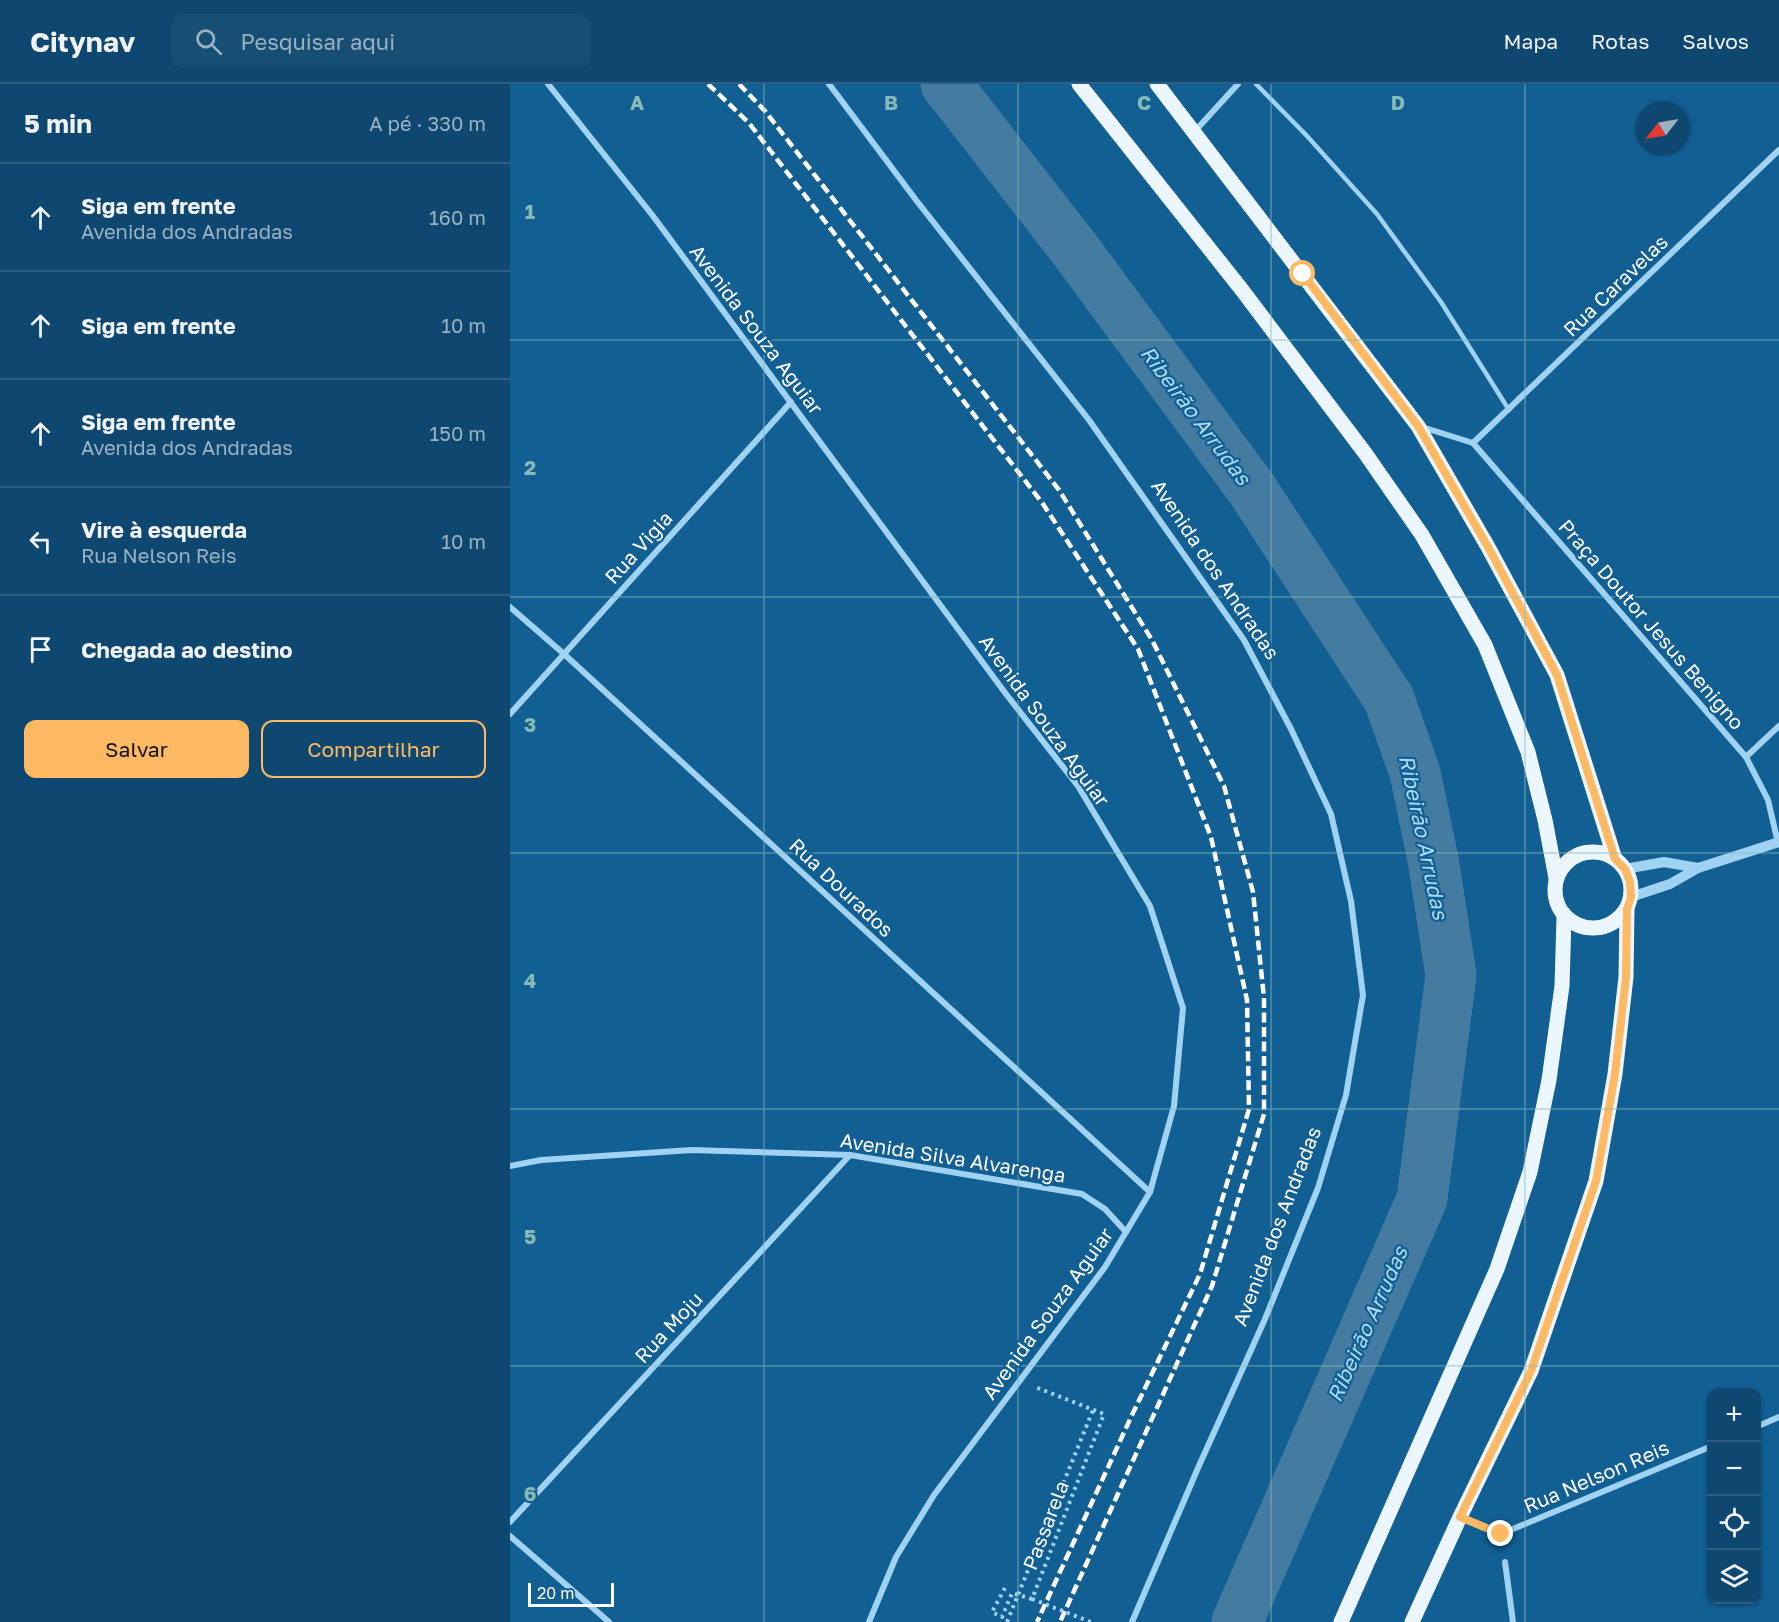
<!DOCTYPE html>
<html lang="pt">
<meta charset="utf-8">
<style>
body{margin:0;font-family:"Golos Text",sans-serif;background:#174e74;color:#f1f3f6}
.controls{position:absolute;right:18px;bottom:18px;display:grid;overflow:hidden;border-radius:12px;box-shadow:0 2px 4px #0004}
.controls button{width:54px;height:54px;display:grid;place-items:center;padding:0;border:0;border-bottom:2px solid #2e5f82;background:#0e476f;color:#f1f3f6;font:30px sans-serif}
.compass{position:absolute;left:1125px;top:18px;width:54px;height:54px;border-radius:50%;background:#0e476f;box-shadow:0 2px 4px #0004;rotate:239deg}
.scale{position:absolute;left:18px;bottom:15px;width:86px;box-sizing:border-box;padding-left:6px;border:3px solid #fff;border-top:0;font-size:16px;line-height:21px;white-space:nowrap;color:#fff;-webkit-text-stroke:4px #125f94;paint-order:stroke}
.stop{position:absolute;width:18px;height:18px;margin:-14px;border:4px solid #ffb962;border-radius:50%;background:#fff}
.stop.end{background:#ffb962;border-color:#fff;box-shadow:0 2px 6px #0008}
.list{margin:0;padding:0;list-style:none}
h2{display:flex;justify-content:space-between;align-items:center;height:78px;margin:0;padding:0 24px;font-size:26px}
h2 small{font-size:20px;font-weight:400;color:#9bb2c3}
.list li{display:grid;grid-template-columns:39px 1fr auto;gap:18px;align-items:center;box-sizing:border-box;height:108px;padding:0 24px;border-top:2px solid #2e5f82}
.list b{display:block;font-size:22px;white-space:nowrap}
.list p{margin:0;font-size:20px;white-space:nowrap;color:#9bb2c3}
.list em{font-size:20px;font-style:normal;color:#9bb2c3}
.actions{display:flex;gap:12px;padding:18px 24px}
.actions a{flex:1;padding:14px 0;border:2px solid #ffb962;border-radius:12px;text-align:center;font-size:21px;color:#ffb962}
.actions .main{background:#ffb962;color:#111}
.icon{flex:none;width:33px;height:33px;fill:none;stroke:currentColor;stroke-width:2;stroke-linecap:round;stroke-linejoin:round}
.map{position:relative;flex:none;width:1269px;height:1538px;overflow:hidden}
header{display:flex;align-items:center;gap:36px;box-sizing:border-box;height:84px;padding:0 30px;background:#0e476f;border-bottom:2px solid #2e5f82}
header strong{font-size:28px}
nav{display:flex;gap:33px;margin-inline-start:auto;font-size:21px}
.search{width:420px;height:54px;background:#174e74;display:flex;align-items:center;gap:15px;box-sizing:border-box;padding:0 21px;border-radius:12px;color:#9bb2c3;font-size:22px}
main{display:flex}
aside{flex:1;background:#0e476f}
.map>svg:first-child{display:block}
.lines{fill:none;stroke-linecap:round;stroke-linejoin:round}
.river{stroke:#447ba1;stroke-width:51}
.path{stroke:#a0d3f3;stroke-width:4;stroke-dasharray:3 4.5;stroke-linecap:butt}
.service{stroke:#a0d3f3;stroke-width:4.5}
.minor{stroke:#a0d3f3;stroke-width:6}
.tertiary{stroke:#a0d3f3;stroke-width:10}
.primary{stroke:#ecf6ff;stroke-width:15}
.rail{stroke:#fff;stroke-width:4.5;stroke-dasharray:10 4.5;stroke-linecap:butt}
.path-bridge{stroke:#a0d3f3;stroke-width:4;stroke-dasharray:3 4.5;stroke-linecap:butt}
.route{stroke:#ffb962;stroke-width:8}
.grid{fill:none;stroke:#87bab6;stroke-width:1.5;stroke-opacity:0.55}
.labels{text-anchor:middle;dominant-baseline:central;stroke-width:4.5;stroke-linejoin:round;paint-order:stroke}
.street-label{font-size:20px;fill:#fff;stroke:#125f94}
.water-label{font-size:21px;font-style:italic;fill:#acdcfa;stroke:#125f94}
.grid-label{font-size:20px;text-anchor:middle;font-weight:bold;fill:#87bab6;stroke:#125f94;stroke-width:4.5;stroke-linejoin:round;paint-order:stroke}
</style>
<header>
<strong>Citynav</strong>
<div class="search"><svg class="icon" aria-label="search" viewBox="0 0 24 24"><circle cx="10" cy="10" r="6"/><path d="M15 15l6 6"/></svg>Pesquisar aqui</div>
<nav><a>Mapa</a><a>Rotas</a><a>Salvos</a></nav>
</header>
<main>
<aside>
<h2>5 min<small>A pé · 330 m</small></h2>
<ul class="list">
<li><svg class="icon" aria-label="ahead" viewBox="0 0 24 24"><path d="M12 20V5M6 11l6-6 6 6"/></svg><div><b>Siga em frente</b><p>Avenida dos Andradas</p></div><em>160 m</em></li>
<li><svg class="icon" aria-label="ahead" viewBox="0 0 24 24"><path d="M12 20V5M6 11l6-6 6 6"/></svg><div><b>Siga em frente</b></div><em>10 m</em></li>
<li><svg class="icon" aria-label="ahead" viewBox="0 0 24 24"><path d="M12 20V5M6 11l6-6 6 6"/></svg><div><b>Siga em frente</b><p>Avenida dos Andradas</p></div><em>150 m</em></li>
<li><svg class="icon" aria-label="left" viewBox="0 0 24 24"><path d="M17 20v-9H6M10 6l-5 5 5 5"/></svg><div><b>Vire à esquerda</b><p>Rua Nelson Reis</p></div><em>10 m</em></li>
<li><svg class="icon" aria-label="arrive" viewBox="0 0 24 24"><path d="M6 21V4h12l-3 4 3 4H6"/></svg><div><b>Chegada ao destino</b></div></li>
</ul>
<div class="actions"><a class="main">Salvar</a><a>Compartilhar</a></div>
</aside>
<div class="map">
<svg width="1269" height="1538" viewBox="0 0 1269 1538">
<rect width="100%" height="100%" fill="#125f94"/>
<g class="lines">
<polyline class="river" points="436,0 566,167 741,404 879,615 905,689 923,775 941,891 912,1115 727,1538"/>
<polyline class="path" points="495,1504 482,1528 492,1533 502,1509 522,1515 594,1330 525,1303"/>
<polyline class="service" points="746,0 797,52 867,130 931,218 999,326"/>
<g class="minor">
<polyline points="38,0 143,132 496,610 568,702 640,822 673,924 664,1022 640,1108 595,1183 424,1411 386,1473 359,1538"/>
<polyline points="319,0 406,116 579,336 734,556 781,645 821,730 841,817 853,911 836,1011 808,1104 755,1235 688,1384 622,1538"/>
<polyline points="685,47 728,0"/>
<polyline points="912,343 963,359"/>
<polyline points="963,359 1236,673 1258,716 1268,759"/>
<polyline points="963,359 1269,66"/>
<polyline points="0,523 54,570 640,1108"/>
<polyline points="0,630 281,318"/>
<polyline points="1236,673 1269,642"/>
<polyline points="0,1082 31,1076 182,1066 340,1071 572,1110 595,1125 616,1148"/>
<polyline points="1246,1343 1269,1333"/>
<polyline points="950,1433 991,1450 1202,1362"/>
<polyline points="0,1438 340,1071"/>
<polyline points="0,1452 99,1538"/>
<polyline points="995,1478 1003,1538"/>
</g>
<g class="tertiary">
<polyline points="1115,785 1154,778 1188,784"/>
<polyline points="1121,813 1160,800 1188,784 1269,758"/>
</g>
<g class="primary">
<polyline points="569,0 732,206 855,369 912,451 975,561 1018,668 1035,736 1046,794"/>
<polyline points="647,0 908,342 978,463 1047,591 1105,775"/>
<circle cx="1083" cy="806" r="38"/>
<polyline points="831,1538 987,1185 1020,1088 1039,996 1052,902 1054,833"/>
<polyline points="902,1538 950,1433 1021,1287 1086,1097 1105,990 1116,893 1117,825"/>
</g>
<g class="rail">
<polyline points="198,0 239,39 533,420 628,565 701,753 737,916 739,1025 690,1190 622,1331 527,1538"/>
<polyline points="229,0 255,27 549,406 642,556 714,702 743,808 754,914 754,1030 702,1202 550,1538"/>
</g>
<g class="path-bridge">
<polyline points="522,1515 581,1538"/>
<polyline points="497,1538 583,1326"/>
</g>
</g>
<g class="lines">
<polyline class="route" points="793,190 908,342 978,463 1047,591 1105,775 1115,785 1120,798 1121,813 1117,825 1116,893 1105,990 1086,1097 1021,1287 950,1433 991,1450"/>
</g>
<path class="grid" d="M254,0V1538M508,0V1538M761,0V1538M1015,0V1538M0,256H1269M0,513H1269M0,769H1269M0,1025H1269M0,1282H1269"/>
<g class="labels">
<g class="street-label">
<text transform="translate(1105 201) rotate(-44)">Rua Caravelas</text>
<text transform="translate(247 245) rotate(53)">Avenida Souza Aguiar</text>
<text transform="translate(128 463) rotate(-48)">Rua Vigia</text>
<text transform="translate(706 485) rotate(56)">Avenida dos Andradas</text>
<text transform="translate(1142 540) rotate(49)">Praça Doutor Jesus Benigno</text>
<text transform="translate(535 636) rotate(54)">Avenida Souza Aguiar</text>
<text transform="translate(332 803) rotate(43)">Rua Dourados</text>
<text transform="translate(443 1073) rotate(9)">Avenida Silva Alvarenga</text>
<text transform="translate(766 1142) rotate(-69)">Avenida dos Andradas</text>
<text transform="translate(537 1229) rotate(-54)">Avenida Souza Aguiar</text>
<text transform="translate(158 1243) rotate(-47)">Rua Moju</text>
<text transform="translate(1086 1392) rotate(-23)">Rua Nelson Reis</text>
<text transform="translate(535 1441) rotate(-69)">Passarela</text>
</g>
<g class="water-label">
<text transform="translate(686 331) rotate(53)">Ribeirão Arrudas</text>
<text transform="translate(914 753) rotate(78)">Ribeirão Arrudas</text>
<text transform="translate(857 1240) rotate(-66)">Ribeirão Arrudas</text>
</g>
</g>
<g class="grid-label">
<text x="127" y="26">A</text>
<text x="381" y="26">B</text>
<text x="634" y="26">C</text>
<text x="888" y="26">D</text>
<text x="20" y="135">1</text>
<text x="20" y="391">2</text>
<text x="20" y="648">3</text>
<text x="20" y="904">4</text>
<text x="20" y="1160">5</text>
<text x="20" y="1417">6</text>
</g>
</svg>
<div class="controls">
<button>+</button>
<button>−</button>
<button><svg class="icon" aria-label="locate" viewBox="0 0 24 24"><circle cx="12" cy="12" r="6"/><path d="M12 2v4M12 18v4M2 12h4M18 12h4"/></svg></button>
<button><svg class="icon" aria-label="layers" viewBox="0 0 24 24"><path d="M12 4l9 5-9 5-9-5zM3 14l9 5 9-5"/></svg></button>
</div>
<svg class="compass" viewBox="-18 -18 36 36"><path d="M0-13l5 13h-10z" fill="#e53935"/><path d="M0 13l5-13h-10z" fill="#9bb2c3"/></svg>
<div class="scale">20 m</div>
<div class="stop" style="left:793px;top:190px"></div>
<div class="stop end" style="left:991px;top:1450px"></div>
</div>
</main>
